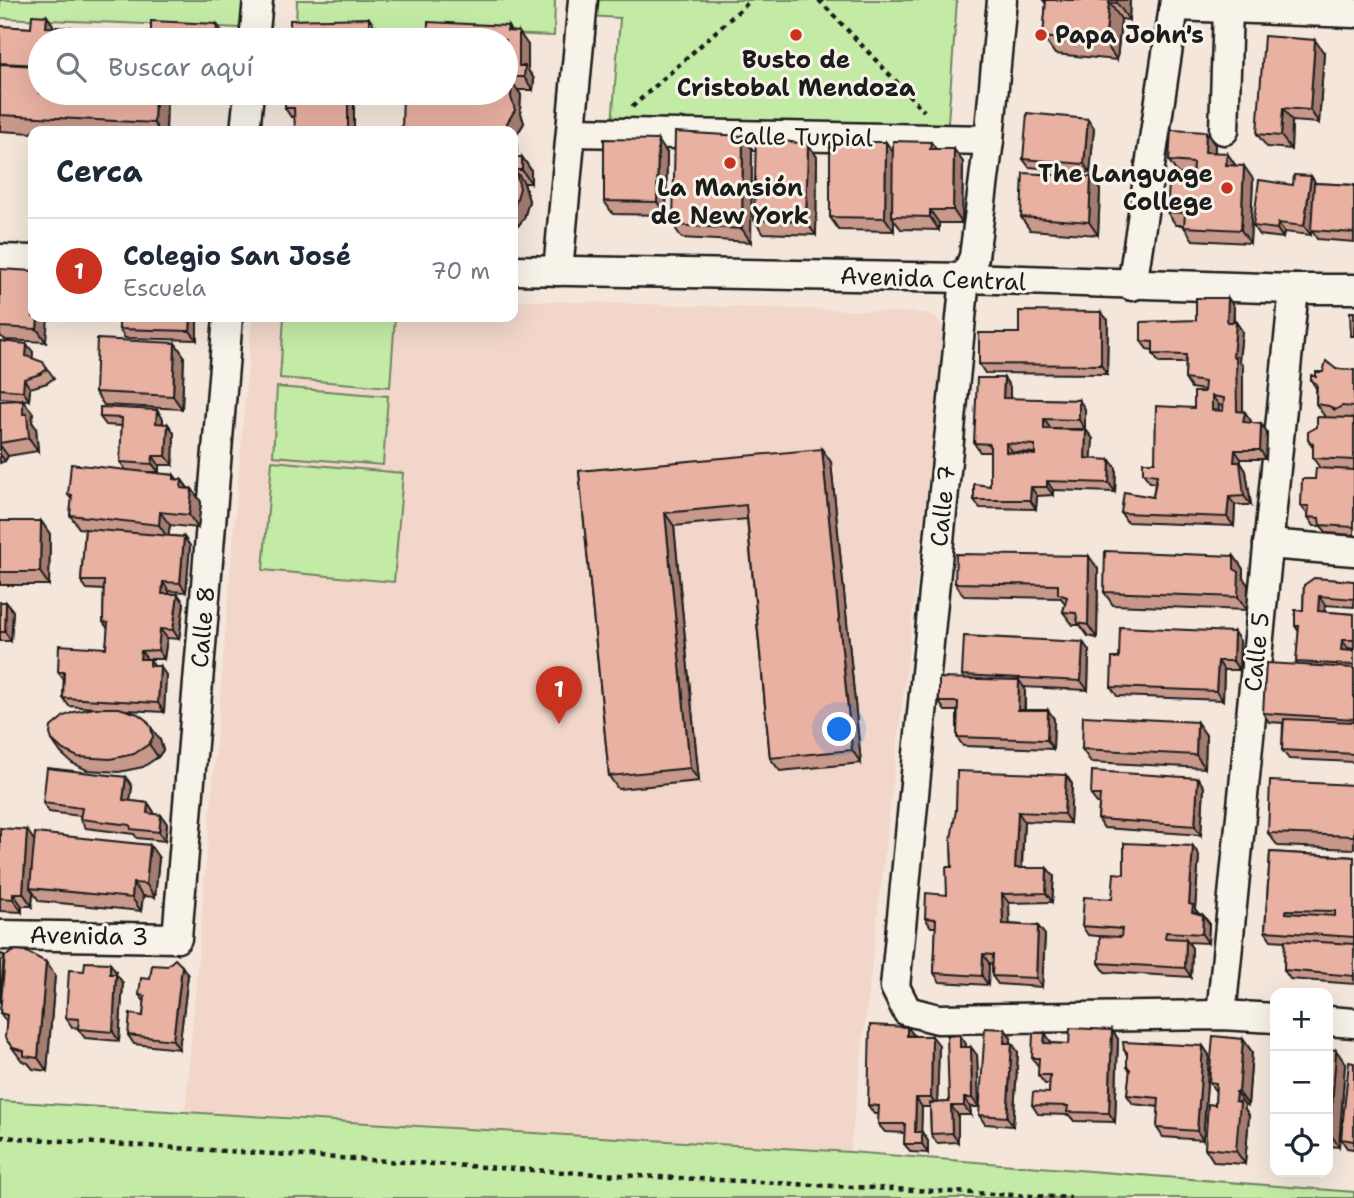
<!DOCTYPE html>
<html lang="es">
<meta charset="utf-8">
<style>
body{margin:0;font-family:"Shantell Sans",sans-serif;background:#f2f2f3;color:#1f2937}
.controls{position:absolute;right:21px;bottom:21px;display:grid;overflow:hidden;border-radius:14px;box-shadow:0 7px 28px #0002}
.controls button{width:63px;height:63px;display:grid;place-items:center;padding:0;border:0;border-bottom:2px solid #e0e1e3;background:#fff;color:#1f2937;font:35px sans-serif}
.you{position:absolute;left:840px;top:730px;width:24px;height:24px;margin:-18px;border:5px solid #fff;border-radius:50%;background:#1a73e8;box-shadow:0 0 0 10px #1a73e833}
.badge{display:grid;place-items:center;width:46px;height:46px;border-radius:50%;background:#c8321e;color:#fff;font-size:23px;font-weight:700}
.pin{position:absolute;translate:-50% -58px;filter:drop-shadow(0 2px 4px #0008)}
.pin::after{content:'';position:absolute;top:37px;width:24px;height:21px;background:inherit;clip-path:polygon(0 0,100% 0,50% 100%)}
.list{margin:0;padding:0;list-style:none}
h2{display:flex;justify-content:space-between;align-items:center;height:91px;margin:0;padding:0 28px;font-size:30px}
h2 small{font-size:23px;font-weight:400;color:#747a83}
.list li{display:grid;grid-template-columns:46px 1fr auto;gap:21px;align-items:center;box-sizing:border-box;height:105px;padding:0 28px;border-top:2px solid #e0e1e3}
.list b{display:block;font-size:26px;white-space:nowrap}
.list p{margin:0;font-size:23px;white-space:nowrap;color:#747a83}
.list em{font-size:23px;font-style:normal;color:#747a83}
.icon{flex:none;width:38px;height:38px;fill:none;stroke:currentColor;stroke-width:2;stroke-linecap:round;stroke-linejoin:round}
.map{position:relative;flex:none;width:1354px;height:1198px;overflow:hidden}
.search{position:absolute;background:#fff;box-shadow:0 7px 28px #0002;left:28px;top:28px;width:490px;height:77px;display:flex;align-items:center;gap:18px;box-sizing:border-box;padding:0 24px;border-radius:38px;color:#747a83;font-size:26px}
.panel{position:absolute;background:#fff;box-shadow:0 7px 28px #0002;left:28px;top:126px;width:490px;height:196px;border-radius:14px}
.map>svg:first-child{display:block}
.built{fill:#f1d6c9}
.green{fill:#c3eba6;stroke:#708461;stroke-width:2}
.lines{fill:none;stroke-linecap:round;stroke-linejoin:round}
.minor-casing{stroke:#1c1c1c;stroke-width:33}
.path{stroke:#1c1c1c;stroke-width:4.5;stroke-dasharray:5 5;stroke-linecap:butt}
.minor{stroke:#f7f3e8;stroke-width:28}
.wall{fill:#c8988b;stroke:#1c1c1c;stroke-width:2;fill-rule:evenodd}
.shaded-wall{fill:#a37c71;stroke:#1c1c1c;stroke-width:2}
.building{fill:#e9b1a2;stroke:#1c1c1c;stroke-width:2;fill-rule:evenodd}
.poi-dot{fill:#c8321e;stroke:#f7f3e8;stroke-width:2.5}
.labels{text-anchor:middle;dominant-baseline:central;stroke-width:6;stroke-linejoin:round;paint-order:stroke}
.poi-label{font-size:24px;font-weight:bold;fill:#1c1c1c;stroke:#f7f3e8}
.street-label{font-size:24px;fill:#1c1c1c;stroke:#f7f3e8}
</style>
<div class="map">
<svg width="1354" height="1198" viewBox="0 0 1354 1198">
<rect width="100%" height="100%" fill="#f4e6da"/>
<filter id="ink" filterUnits="userSpaceOnUse"><feTurbulence type="fractalNoise" baseFrequency=".0143" numOctaves="2"/><feDisplacementMap in="SourceGraphic" scale="14" xChannelSelector="R" yChannelSelector="G"/><feConvolveMatrix kernelMatrix="1 2 1 2 8 2 1 2 1" color-interpolation-filters="sRGB"/></filter>
<g filter="url(#ink)">
<polygon class="built" points="513,300 926,313 939,321 945,335 850,1152 185,1113 252,317 513,317"/>
<g class="green">
<polygon points="0,0 242,0 241,28 0,18"/>
<polygon points="297,0 555,0 554,36 296,25"/>
<polygon points="590,0 957,0 947,136 612,125 620,18 588,16"/>
<polygon points="284,317 395,317 390,387 280,378"/>
<polygon points="277,387 388,396 383,465 273,456"/>
<polygon points="272,461 403,473 394,582 263,570"/>
<polygon points="0,1101 850,1152 1354,1192 1354,1198 0,1198"/>
</g>
<g class="lines">
<g class="minor-casing">
<g id="minor">
<polyline points="1002,0 989,140 974,257 965,278 895,987 907,1011 938,1019 1221,1015 1275,1018"/>
<polyline points="1175,6 1354,13"/>
<polyline points="254,40 258,0"/>
<polyline points="1224,130 1228,9"/>
<polyline points="245,131 249,93"/>
<polyline points="572,132 989,140"/>
<polyline points="0,259 33,260"/>
<polyline points="513,270 965,278 1294,289 1354,289"/>
<polyline points="558,271 583,0"/>
<polyline points="1132,286 1175,0"/>
<polyline points="1268,544 1354,551"/>
<polyline points="0,935 177,938 228,317"/>
<polyline points="1221,1015 1294,289"/>
<polyline points="1328,1021 1354,1023"/>
</g>
</g>
<g class="path">
<polyline points="819,0 924,111"/>
<polyline points="632,107 751,0"/>
<polyline points="0,1137 580,1173 1071,1198"/>
</g>
<use href="#minor" class="minor"/>
</g>
<g class="wall">
<polygon points="1043,0 1130,0 1129,20 1121,19 1117,60 1055,54 1043,37 1046,4"/>
<polygon points="47,16 53,25 53,27 71,28 78,37 40,93 167,93 166,131 33,131 33,133 0,131 0,26 31,28"/>
<polygon points="508,26 511,32 528,45 528,70 534,79 533,90 518,90 521,95 520,110 524,123 516,136 517,151 513,151 513,131 506,93 506,40"/>
<polygon points="1324,53 1319,123 1292,121 1291,149 1267,147 1257,134"/>
<polygon points="285,93 349,93 354,100 291,117 285,108"/>
<polygon points="1088,119 1094,128 1090,173 1029,167 1023,159"/>
<polygon points="1206,132 1215,145 1215,153 1227,153 1235,165 1253,179 1250,243 1193,240 1184,227 1184,225 1176,225 1167,212 1192,186 1192,175 1178,174 1169,161"/>
<polygon points="931,142 936,149 963,162 962,223 939,223 939,230 901,229 894,220 894,231 839,230 830,217 892,152"/>
<polygon points="808,144 817,157 816,235 763,233 754,220"/>
<polygon points="752,149 751,242 682,238 673,225"/>
<polygon points="667,153 666,215 613,214 604,201"/>
<polygon points="513,157 522,157 531,170 531,183 524,183 529,201 524,218 518,226 513,226"/>
<polygon points="1311,176 1315,183 1354,185 1354,242 1317,239 1311,229 1311,235 1284,232 1283,238 1259,235 1253,226 1293,185"/>
<polygon points="1100,190 1098,235 1030,230 1021,217"/>
<polygon points="0,269 46,342 6,340 0,336"/>
<path d="M1228,298L1234,307V322H1236L1242,331L1239,361L1243,366V412L1251,421V423L1261,424L1267,433L1266,459H1241V463L1246,471L1251,505H1235L1234,526L1127,522L1121,513L1153,497L1155,483L1150,482L1143,473L1155,462L1194,408L1204,392V390L1191,388L1185,379L1186,363H1159L1153,354V350L1147,349L1141,341L1196,320ZM1219,405L1223,406V411L1218,410Z"/>
<polygon points="197,317 197,340 125,338 119,329"/>
<polygon points="1108,320 1107,374 985,373 979,364 1019,333"/>
<polygon points="0,341 33,352 32,358 49,371 54,378 47,383 30,388 29,400 0,398"/>
<polygon points="175,343 184,356 182,409 104,405 95,392"/>
<polygon points="1336,369 1354,370 1354,535 1327,533 1321,526 1314,526 1308,517 1308,515 1301,506 1315,479 1320,468 1313,458 1313,448 1308,440 1317,427 1325,417 1316,404 1316,388 1311,380 1323,372"/>
<path d="M1004,378L1010,387V399L1079,400L1085,409V429H1050L1086,430L1093,439L1091,458L1116,468L1115,492L1053,490V495L1037,496L1036,509L980,508L974,500L990,486V452H980L974,443ZM1013,452L1035,453V455Z"/>
<polygon points="0,401 33,413 32,422 36,428 38,451 8,456 5,461 0,463"/>
<polygon points="157,410 163,419 163,424 168,424 174,433 173,465 159,465 159,472 144,472 174,475 177,479 182,480 188,488 192,489 201,502 198,528 170,525 168,536 184,537 190,546 186,592 169,591 169,594 184,603 179,639 167,638 164,659 150,659 154,666 166,675 164,712 125,710 160,740 163,750 158,757 143,767 119,772 87,770 72,763 61,753 52,740 95,708 69,706 63,698 64,680 58,672 106,648 108,629 103,622 104,590 87,589 81,581 85,529 79,528 70,515 72,500 68,495 126,470 120,462 122,426 106,425 100,417"/>
<polygon points="831,462 861,763 780,771 770,758 747,519 674,526 699,781 618,789 609,776 579,471"/>
<polygon points="0,521 41,521 50,534 49,585 0,585"/>
<polygon points="1234,556 1243,569 1243,578 1248,585 1247,610 1113,605 1104,592"/>
<polygon points="1098,569 1097,638 1088,636 1080,625 1073,625 1063,612 1065,604 1061,598 964,596 955,583"/>
<polygon points="1354,581 1354,607 1325,605 1325,612 1354,614 1354,649 1348,648 1348,650 1354,651 1354,762 1289,759 1282,750 1283,723 1269,722 1263,713 1298,665 1296,662 1299,632 1295,626 1303,610 1304,585"/>
<polygon points="0,602 6,602 13,611 11,641 0,641"/>
<polygon points="1240,641 1239,670 1224,670 1223,700 1117,696 1111,687 1119,658"/>
<polygon points="1083,642 1089,651 1088,690 1023,687 1025,689 1025,710 1048,710 1054,719 1053,749 963,746 957,737 957,711 945,711 939,702 964,679 962,675"/>
<polygon points="1206,735 1205,768 1091,762 1082,749"/>
<polygon points="1066,775 1072,784 1070,823 1024,821 1022,868 1054,876 1052,902 1009,903 1009,924 1038,926 1045,935 1042,987 998,984 992,976 992,964 989,963 988,985 940,982 934,973 936,927 931,927 925,918 947,895 952,867 951,839"/>
<polygon points="1354,785 1354,849 1278,846 1268,833"/>
<polygon points="132,786 130,801 148,803 154,812 154,814 161,815 167,824 165,841 137,838 134,834 86,828 80,819 81,816 49,812 43,803"/>
<polygon points="1204,787 1201,835 1104,828 1098,819 1099,804 1097,803 1091,795"/>
<polygon points="0,828 34,841 159,858 155,897 143,896 141,911 39,901 33,892 32,906 22,906 22,912 0,911"/>
<polygon points="1270,852 1354,857 1354,984 1290,979 1284,970 1285,941 1271,940 1265,931"/>
<polygon points="1199,855 1195,909 1199,914 1203,915 1209,923 1208,943 1188,942 1192,948 1191,977 1105,972 1099,963 1107,937 1088,935 1082,926 1112,899 1124,874"/>
<polygon points="0,954 4,955 5,956 55,975 47,1071 33,1069 28,1063 22,1061 8,1042 6,1021 0,1013 1,1002 0,1002"/>
<polygon points="167,966 188,975 179,1049 134,1044 128,1035 143,1016 145,1002 139,995 150,979"/>
<polygon points="116,972 116,974 123,983 119,1041 85,1038 78,1029 79,1028 72,1027 66,1018"/>
<polygon points="1005,1029 1011,1038 1011,1043 1018,1052 1013,1126 985,1124 979,1115"/>
<polygon points="1112,1030 1118,1039 1115,1122 1074,1121 1069,1115 1038,1114 1032,1105 1049,1093 1050,1084 1045,1084 1038,1075 1039,1067 1032,1058 1045,1033 1051,1043 1069,1044"/>
<polygon points="914,1036 939,1045 937,1103 949,1102 966,1044 966,1047 977,1055 979,1107 970,1107 971,1115 958,1115 958,1142 937,1143 931,1134 930,1107 922,1107 921,1132 928,1141 928,1153 911,1152 904,1144 905,1133 885,1132 878,1124 879,1114 874,1114 868,1105"/>
<polygon points="1243,1039 1252,1052 1248,1105 1245,1105 1245,1109 1249,1115 1245,1164 1214,1162 1205,1148 1215,1105 1216,1092 1209,1082"/>
<polygon points="1203,1046 1209,1055 1203,1140 1163,1137 1157,1128 1159,1107 1133,1104 1127,1095 1130,1071 1127,1067 1127,1055 1124,1050"/>
<polygon points="1328,1049 1345,1063 1339,1147 1328,1146"/>
<polygon points="1354,1063 1354,1149 1347,1148 1341,1139"/>
</g>
<g class="shaded-wall">
<polygon points="1117,0 1130,0 1129,20 1117,3"/>
<polygon points="1109,2 1121,19 1117,60 1105,43"/>
<polygon points="47,16 53,25 52,35 46,27"/>
<polygon points="369,18 378,31 378,40 369,40"/>
<polygon points="217,24 223,33 223,40 216,40"/>
<polygon points="71,28 78,37 77,40 71,40"/>
<polygon points="519,32 528,45 528,70 534,79 533,90 524,77 519,66"/>
<polygon points="1315,40 1324,53 1319,123 1310,110"/>
<polygon points="512,82 521,95 520,110 524,123 516,136 517,151 513,146 513,131 507,131 507,123"/>
<polygon points="155,93 167,93 166,131 159,131 154,123"/>
<polygon points="348,93 354,100 354,131 348,131"/>
<polygon points="1283,108 1292,121 1291,149 1281,136"/>
<polygon points="1088,119 1094,128 1090,173 1084,164"/>
<polygon points="1206,132 1215,145 1214,165 1205,152"/>
<polygon points="743,136 752,149 751,242 742,229"/>
<polygon points="658,140 667,153 666,215 657,202"/>
<polygon points="886,142 895,155 892,216 894,220 894,231 885,218"/>
<polygon points="808,144 817,157 816,235 806,222"/>
<polygon points="954,149 963,162 962,223 953,210"/>
<polygon points="1227,153 1236,166 1226,165"/>
<polygon points="522,157 531,170 531,183 522,170"/>
<polygon points="1244,166 1253,179 1250,243 1241,230"/>
<polygon points="515,170 524,183 529,201 524,218 518,226 513,218"/>
<polygon points="1311,176 1317,185 1311,235 1304,226"/>
<polygon points="1091,177 1100,190 1098,235 1089,222"/>
<polygon points="930,210 939,223 939,230 930,217"/>
<polygon points="1278,223 1284,232 1283,238 1277,229"/>
<polygon points="1228,298 1234,307 1233,331 1227,322"/>
<polygon points="1101,312 1108,320 1107,374 1101,365"/>
<polygon points="38,317 48,317 46,342 37,329"/>
<polygon points="191,317 197,317 197,340 190,331"/>
<polygon points="1236,322 1242,331 1239,361 1243,366 1243,420 1237,411 1233,357"/>
<polygon points="175,343 184,356 182,409 173,396"/>
<polygon points="27,344 33,352 32,365 26,356"/>
<polygon points="1004,378 1010,387 1010,407 1003,398"/>
<polygon points="24,379 30,388 29,400 23,391"/>
<polygon points="1212,396 1219,405 1218,418 1212,410"/>
<polygon points="23,400 33,413 32,422 36,428 38,451 29,438 23,414"/>
<polygon points="1079,400 1085,409 1085,429 1079,420"/>
<polygon points="157,410 163,419 162,432 156,423"/>
<polygon points="1245,412 1251,421 1249,431 1243,422"/>
<polygon points="1044,419 1050,428 1050,437 1044,429"/>
<polygon points="168,424 174,433 173,465 166,456"/>
<polygon points="1261,424 1267,433 1266,459 1260,450"/>
<polygon points="1086,430 1093,439 1091,467 1085,458"/>
<polygon points="1006,443 1013,452 1012,460 1006,452"/>
<polygon points="0,445 8,456 5,461 0,454"/>
<polygon points="822,449 831,462 861,763 852,750"/>
<polygon points="1235,450 1241,459 1241,463 1246,471 1251,505 1244,496 1234,462"/>
<polygon points="153,456 159,465 159,472 152,464"/>
<polygon points="1110,460 1116,468 1115,492 1109,483"/>
<polygon points="174,475 181,485 182,480 191,493 190,501 174,479"/>
<polygon points="1047,481 1053,490 1053,495 1047,487"/>
<polygon points="1031,487 1037,496 1036,509 1030,500"/>
<polygon points="192,489 201,502 198,528 189,515"/>
<polygon points="1229,497 1235,505 1234,526 1227,517"/>
<polygon points="160,512 170,525 168,538 159,525"/>
<polygon points="665,513 674,526 699,781 690,768"/>
<polygon points="41,521 50,534 49,585 40,572"/>
<polygon points="184,537 190,546 186,592 180,583"/>
<polygon points="1089,556 1098,569 1097,638 1088,625"/>
<polygon points="1234,556 1243,569 1243,578 1248,585 1247,610 1238,597 1234,569"/>
<polygon points="163,582 169,591 168,602 162,594"/>
<polygon points="178,594 184,603 179,639 173,630"/>
<polygon points="1319,596 1325,605 1324,620 1318,611"/>
<polygon points="6,602 13,611 11,641 5,632"/>
<polygon points="160,629 167,638 164,659 158,650"/>
<polygon points="1234,632 1240,641 1239,670 1233,661"/>
<polygon points="1342,640 1348,648 1347,659 1341,650"/>
<polygon points="1083,642 1089,651 1088,690 1081,681"/>
<polygon points="141,651 147,659 140,659"/>
<polygon points="1218,661 1224,670 1223,700 1216,691"/>
<polygon points="160,666 166,675 164,712 158,703"/>
<polygon points="1019,680 1025,689 1024,719 1018,710"/>
<polygon points="1048,710 1054,719 1053,749 1047,740"/>
<polygon points="146,720 160,740 163,750 158,757 149,744"/>
<polygon points="1197,722 1206,735 1205,768 1196,755"/>
<polygon points="1066,775 1072,784 1070,823 1064,814"/>
<polygon points="126,777 132,786 129,809 123,800"/>
<polygon points="1198,778 1204,787 1201,835 1195,826"/>
<polygon points="148,803 154,812 153,822 147,813"/>
<polygon points="1018,812 1024,821 1021,876 1015,868"/>
<polygon points="161,815 167,824 165,841 159,832"/>
<polygon points="27,830 36,843 30,888 33,892 32,906 23,893"/>
<polygon points="150,845 159,858 155,897 146,884"/>
<polygon points="1193,846 1199,855 1195,909 1199,914 1192,912 1189,904"/>
<polygon points="1047,868 1054,876 1052,902 1046,893"/>
<polygon points="133,883 143,896 141,911 132,898"/>
<polygon points="13,893 22,906 22,912 13,899"/>
<polygon points="1002,894 1009,903 1010,932 1003,924"/>
<polygon points="1203,915 1209,923 1208,943 1202,934"/>
<polygon points="1038,926 1045,935 1042,987 1036,978"/>
<polygon points="1186,939 1192,948 1191,977 1185,968"/>
<polygon points="983,954 989,963 988,985 982,976"/>
<polygon points="46,962 55,975 47,1071 38,1058"/>
<polygon points="110,963 116,972 116,983 110,974"/>
<polygon points="182,966 188,975 179,1049 173,1040"/>
<polygon points="116,974 123,983 119,1041 113,1032"/>
<polygon points="907,1027 914,1035 907,1036"/>
<polygon points="1005,1029 1011,1038 1011,1052 1004,1043"/>
<polygon points="1112,1030 1118,1039 1115,1122 1109,1113"/>
<polygon points="1045,1033 1051,1042 1050,1052 1044,1043"/>
<polygon points="960,1035 966,1044 966,1056 960,1047"/>
<polygon points="932,1036 939,1045 937,1107 931,1098"/>
<polygon points="1243,1039 1252,1052 1248,1105 1239,1092"/>
<polygon points="1012,1043 1018,1052 1013,1126 1007,1117"/>
<polygon points="1203,1046 1209,1055 1203,1140 1197,1131"/>
<polygon points="971,1047 977,1055 979,1107 972,1098"/>
<polygon points="1336,1050 1345,1063 1339,1147 1330,1133"/>
<polygon points="1236,1092 1245,1105 1245,1109 1249,1115 1245,1164 1236,1151 1235,1101"/>
<polygon points="916,1098 922,1107 921,1141 915,1132"/>
<polygon points="964,1098 970,1107 971,1115 964,1106"/>
<polygon points="951,1106 958,1115 958,1142 952,1133"/>
<polygon points="922,1132 928,1141 928,1153 922,1144"/>
</g>
<g class="building">
<polygon points="1046,0 1117,0 1117,3 1109,2 1105,43 1043,37"/>
<polygon points="32,15 47,16 46,27 71,28 71,40 40,40 40,65 0,63 0,26 31,28"/>
<polygon points="369,18 369,40 282,40 282,33 290,32 290,20"/>
<polygon points="151,21 217,24 216,40 151,40"/>
<polygon points="428,22 508,26 507,31 519,32 519,66 525,66 524,77 506,77 506,40 428,40"/>
<polygon points="1264,36 1315,40 1310,110 1283,108 1281,136 1257,134"/>
<polygon points="0,64 40,66 40,93 155,93 154,123 0,115"/>
<polygon points="506,81 512,82 511,97 515,110 507,123 507,131 402,131 403,93 506,93"/>
<polygon points="285,93 348,93 348,131 295,131 294,108 285,108"/>
<polygon points="1027,113 1088,119 1084,164 1023,159"/>
<polygon points="1171,130 1206,132 1205,152 1227,153 1226,165 1244,166 1241,230 1184,227 1185,213 1167,212 1169,184 1192,186 1193,163 1169,161"/>
<polygon points="675,132 743,136 742,229 673,225"/>
<polygon points="756,138 808,144 806,222 754,220"/>
<polygon points="604,139 658,140 657,202 604,201"/>
<polygon points="893,141 931,142 930,149 954,149 953,210 930,210 930,217 892,216"/>
<polygon points="830,142 886,142 885,218 830,217"/>
<polygon points="513,157 522,157 522,170 515,170 520,188 515,205 513,208"/>
<polygon points="1023,173 1091,177 1089,222 1021,217"/>
<polygon points="1294,175 1311,176 1304,226 1278,223 1277,229 1253,226 1259,180 1293,185"/>
<polygon points="1314,183 1354,185 1354,233 1311,230"/>
<polygon points="0,269 33,271 33,317 38,317 37,329 0,327"/>
<path d="M1196,298H1228L1227,322H1236L1233,357H1236L1237,411L1245,412L1243,422L1261,424L1260,450H1235L1234,462H1240L1244,496L1229,497L1227,517L1121,513L1124,492L1153,497L1157,475L1143,473V462H1155L1156,406L1194,408V392H1204L1205,382L1185,379L1186,355L1153,354V342L1141,341V322L1196,320ZM1212,396L1224,398L1223,411L1212,410Z"/>
<polygon points="1019,311 1101,312 1101,365 979,364 979,333 1019,333"/>
<polygon points="1350,312 1354,312 1354,336 1351,336"/>
<polygon points="119,317 191,317 190,331 119,329"/>
<polygon points="97,339 175,343 173,396 95,392"/>
<polygon points="0,341 27,344 26,356 43,362 47,369 40,374 24,379 23,391 0,389"/>
<polygon points="1326,361 1336,369 1354,370 1354,407 1342,406 1335,410 1329,406 1316,404 1317,384 1311,380 1311,375 1316,377 1316,372 1323,372"/>
<path d="M977,378H1004L1003,398L1079,400V420L1044,419V429L1086,430L1085,458L1110,460L1109,483L1047,481V487H1031L1030,500H974V484L990,486V444L974,443ZM1006,443L1035,445V455L1006,452Z"/>
<polygon points="23,400 23,414 27,414 29,438 0,443 0,401"/>
<polygon points="100,407 157,410 156,423 168,424 166,456 153,456 152,464 120,462 122,418 100,417"/>
<polygon points="1317,417 1354,418 1354,460 1313,458 1313,444 1308,440 1308,432 1317,427"/>
<polygon points="822,449 852,750 770,758 746,505 665,513 690,768 609,776 579,471"/>
<polygon points="71,464 174,475 174,479 182,480 181,488 192,489 189,515 160,512 159,525 70,515 72,495 68,495"/>
<polygon points="1316,468 1354,470 1354,527 1320,525 1319,518 1308,517 1309,506 1301,506 1302,479 1315,479"/>
<polygon points="0,521 41,521 40,572 0,572"/>
<polygon points="85,529 184,537 180,583 163,582 162,594 178,594 173,630 160,629 158,650 141,651 140,659 150,659 150,666 160,666 158,703 63,698 64,672 58,672 59,645 106,648 108,623 103,622 104,581 81,581"/>
<polygon points="1105,551 1234,556 1234,569 1239,572 1238,597 1104,592"/>
<polygon points="956,554 1089,556 1088,625 1078,623 1076,613 1063,612 1067,597 1058,594 1058,585 955,583"/>
<polygon points="1314,578 1354,581 1354,599 1319,596 1318,611 1354,614 1354,640 1342,640 1341,650 1354,651 1354,665 1296,662 1299,626 1295,626 1295,610 1303,610 1304,585"/>
<polygon points="0,602 6,602 5,632 0,632"/>
<polygon points="1120,627 1234,632 1233,661 1218,661 1216,691 1111,687 1112,658 1119,658"/>
<polygon points="964,636 1083,642 1081,681 962,675"/>
<polygon points="1266,663 1354,668 1354,719 1263,713"/>
<polygon points="939,678 1019,680 1018,710 1048,710 1047,740 957,737 958,702 939,702"/>
<polygon points="94,708 119,708 138,714 146,720 151,727 153,737 149,744 134,754 110,759 78,757 63,750 52,740 50,734 51,727 64,716 74,712"/>
<polygon points="1083,716 1197,722 1196,755 1082,749"/>
<polygon points="1284,719 1354,722 1354,754 1282,750"/>
<polygon points="47,768 126,777 123,800 148,803 147,813 161,815 159,832 131,829 130,825 80,819 82,808 43,803"/>
<polygon points="957,771 1066,775 1064,814 1018,812 1015,868 1047,868 1046,893 1002,894 1003,924 1038,926 1036,978 992,976 993,955 983,954 982,976 934,973 936,919 925,918 926,893 947,895 946,867 952,867 951,839 956,810"/>
<polygon points="1092,771 1198,778 1195,826 1098,819 1100,795 1091,795"/>
<polygon points="1270,781 1354,785 1354,836 1268,833"/>
<polygon points="0,828 27,830 23,893 13,893 13,899 0,898"/>
<polygon points="35,833 150,845 146,884 133,883 132,898 30,888"/>
<polygon points="1124,843 1193,846 1189,904 1193,905 1192,912 1203,915 1202,934 1166,932 1165,938 1186,939 1185,968 1099,963 1100,936 1121,937 1122,929 1082,926 1084,897 1112,899 1114,873 1124,874"/>
<path d="M1270,852L1354,857V937L1265,931ZM1286,910L1335,911V916L1286,913Z"/>
<polygon points="1285,940 1354,944 1354,976 1284,970"/>
<polygon points="16,950 25,951 46,962 38,1058 24,1056 24,1051 13,1048 8,1042 5,1038 7,1015 0,1013 5,956"/>
<polygon points="0,954 4,955 1,994 0,994"/>
<polygon points="175,959 182,966 173,1040 128,1035 130,1014 143,1016 145,996 139,995 141,978 150,979 152,965 167,966"/>
<polygon points="85,962 110,963 110,974 116,974 113,1032 78,1029 79,1019 66,1018 69,970 84,971"/>
<polygon points="870,1025 907,1027 907,1036 932,1036 931,1098 916,1098 915,1132 922,1132 922,1144 904,1144 905,1124 878,1124 879,1106 868,1105"/>
<polygon points="985,1028 1005,1029 1004,1043 1012,1043 1007,1117 979,1115"/>
<polygon points="1070,1028 1112,1030 1109,1113 1067,1112 1068,1106 1032,1105 1033,1092 1049,1093 1050,1075 1038,1075 1039,1058 1032,1058 1033,1033 1045,1033 1044,1043 1069,1044"/>
<polygon points="960,1035 960,1047 971,1047 972,1098 964,1098 964,1106 951,1106 952,1133 931,1134 930,1103 949,1102 947,1036"/>
<polygon points="1213,1036 1243,1039 1239,1092 1236,1092 1235,1101 1240,1102 1236,1151 1205,1148 1208,1104 1215,1105 1216,1083 1209,1082"/>
<polygon points="1123,1042 1203,1046 1197,1131 1157,1128 1159,1098 1127,1095 1130,1069 1127,1067 1127,1052 1124,1050"/>
<polygon points="1328,1049 1336,1050 1330,1133 1328,1133"/>
<polygon points="1349,1062 1354,1063 1354,1141 1341,1139"/>
</g>
</g>
<g class="poi-dot">
<circle cx="796" cy="35" r="7"/>
<circle cx="1041" cy="35" r="7"/>
<circle cx="730" cy="163" r="7"/>
<circle cx="1227" cy="188" r="7"/>
</g>
<g class="labels">
<g class="poi-label">
<text x="1055" y="35" text-anchor="start">Papa John's</text>
<text x="796" y="60">Busto de<tspan x="796" dy="28">Cristobal Mendoza</tspan></text>
<text x="1213" y="174" text-anchor="end">The Language<tspan x="1213" dy="28">College</tspan></text>
<text x="730" y="188">La Mansión<tspan x="730" dy="28">de New York</tspan></text>
</g>
<g class="street-label">
<text transform="translate(801 137) rotate(1)">Calle Turpial</text>
<text transform="translate(933 279) rotate(2)">Avenida Central</text>
<text transform="translate(943 506) rotate(-84)">Calle 7</text>
<text transform="translate(203 627) rotate(-85)">Calle 8</text>
<text transform="translate(1257 652) rotate(-84)">Calle 5</text>
<text transform="translate(89 936) rotate(1)">Avenida 3</text>
</g>
</g>
</svg>
<div class="controls">
<button>+</button>
<button>−</button>
<button><svg class="icon" aria-label="locate" viewBox="0 0 24 24"><circle cx="12" cy="12" r="6"/><path d="M12 2v4M12 18v4M2 12h4M18 12h4"/></svg></button>
</div>
<div class="you"></div>
<div class="pin badge" style="left:559px;top:724px">1</div>
<div class="search"><svg class="icon" aria-label="search" viewBox="0 0 24 24"><circle cx="10" cy="10" r="6"/><path d="M15 15l6 6"/></svg>Buscar aquí</div>
<section class="panel">
<h2>Cerca<small></small></h2>
<ul class="list">
<li><span class="badge">1</span><div><b>Colegio San José</b><p>Escuela</p></div><em>70 m</em></li>
</ul>
</section>
</div>
